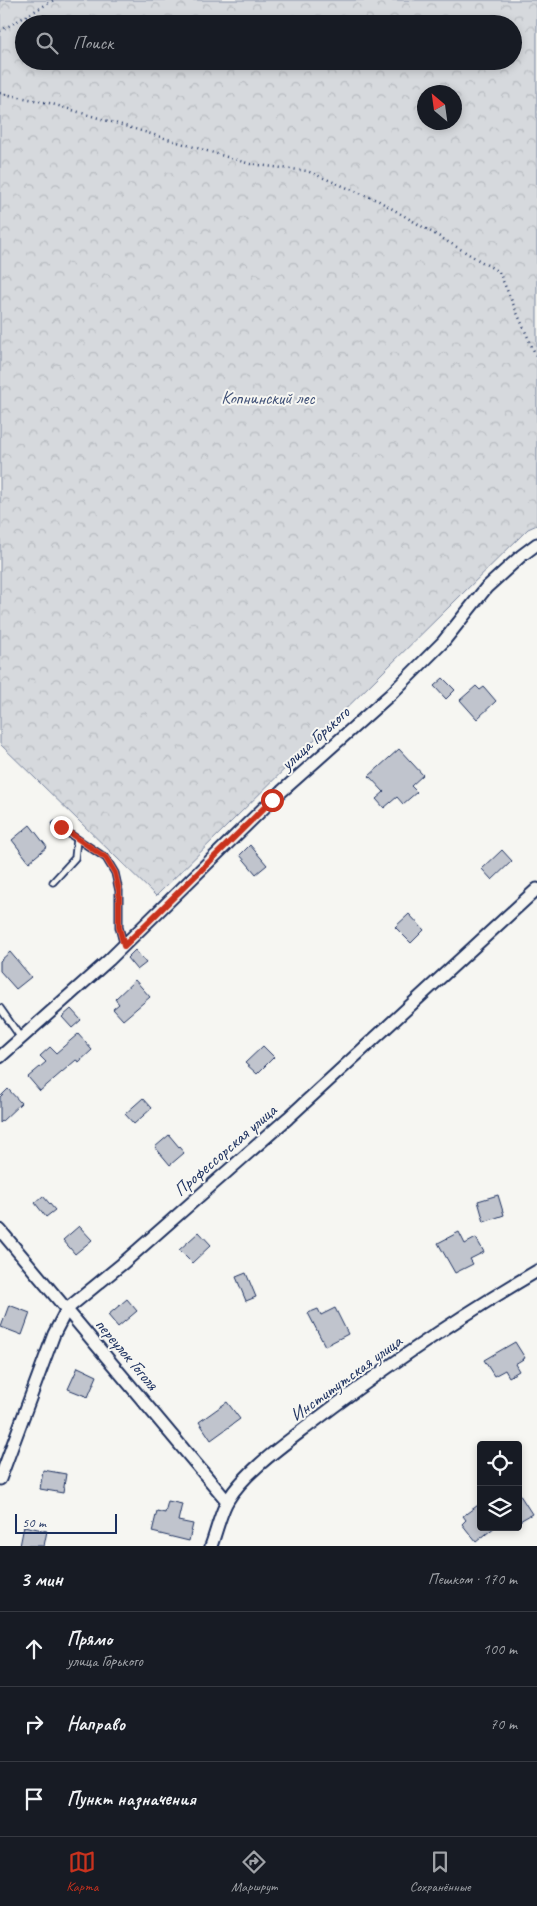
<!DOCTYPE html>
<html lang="ru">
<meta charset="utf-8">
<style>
body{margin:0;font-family:Caveat,sans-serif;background:#242831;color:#f1f3f6}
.controls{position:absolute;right:15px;bottom:15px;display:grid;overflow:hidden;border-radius:5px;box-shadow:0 2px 8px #0003}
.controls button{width:45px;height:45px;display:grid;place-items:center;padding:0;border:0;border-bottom:1px solid #363941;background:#171b24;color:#f1f3f6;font:25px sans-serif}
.compass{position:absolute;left:417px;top:85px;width:45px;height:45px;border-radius:50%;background:#171b24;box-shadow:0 2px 8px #0003;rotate:331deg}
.scale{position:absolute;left:15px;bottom:12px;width:102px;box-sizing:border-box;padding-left:5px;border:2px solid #1b2f5e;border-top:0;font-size:14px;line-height:18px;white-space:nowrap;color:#1b2f5e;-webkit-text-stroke:4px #f6f6f2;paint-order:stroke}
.stop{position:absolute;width:15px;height:15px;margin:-11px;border:4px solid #c8321e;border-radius:50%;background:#fff}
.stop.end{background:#c8321e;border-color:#fff;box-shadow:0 1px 5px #0008}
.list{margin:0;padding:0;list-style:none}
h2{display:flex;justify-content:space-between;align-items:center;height:65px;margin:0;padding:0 20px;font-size:21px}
h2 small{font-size:16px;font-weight:400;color:#9ea1a6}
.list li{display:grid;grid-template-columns:32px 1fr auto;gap:15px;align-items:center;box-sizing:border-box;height:75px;padding:0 20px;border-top:1px solid #363941}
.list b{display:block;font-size:19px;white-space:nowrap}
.list p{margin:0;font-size:16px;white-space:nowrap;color:#9ea1a6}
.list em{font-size:16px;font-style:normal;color:#9ea1a6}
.icon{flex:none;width:28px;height:28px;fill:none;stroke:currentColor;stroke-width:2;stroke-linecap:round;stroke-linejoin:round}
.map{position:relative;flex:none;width:537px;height:1546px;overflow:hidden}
.search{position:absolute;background:#171b24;box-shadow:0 2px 8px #0003;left:15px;right:15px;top:15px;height:55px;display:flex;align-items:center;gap:12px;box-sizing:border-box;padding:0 18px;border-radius:28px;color:#9ea1a6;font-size:19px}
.sheet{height:290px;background:#171b24}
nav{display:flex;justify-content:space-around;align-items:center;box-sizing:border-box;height:70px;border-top:1px solid #363941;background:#171b24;font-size:14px;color:#9ea1a6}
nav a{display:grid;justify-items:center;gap:2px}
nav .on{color:#c8321e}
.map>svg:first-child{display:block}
.forest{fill:url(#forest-crowns);stroke:#78849e;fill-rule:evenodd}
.building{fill:#c0c4cd;stroke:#1b2f5e}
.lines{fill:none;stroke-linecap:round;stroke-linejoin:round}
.service-casing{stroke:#1b2f5e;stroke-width:9}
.minor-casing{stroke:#1b2f5e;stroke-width:15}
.path{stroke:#1b2f5e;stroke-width:2.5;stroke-dasharray:1 4;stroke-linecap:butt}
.service{stroke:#f6f6f2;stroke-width:5.5}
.minor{stroke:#f6f6f2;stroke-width:11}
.route{stroke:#c8321e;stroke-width:6}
.labels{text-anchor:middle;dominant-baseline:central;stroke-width:4;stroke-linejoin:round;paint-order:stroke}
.park-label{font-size:18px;fill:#405177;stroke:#f6f6f2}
.street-label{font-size:18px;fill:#1b2f5e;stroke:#f6f6f2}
</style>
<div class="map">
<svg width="537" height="1546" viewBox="0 0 537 1546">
<defs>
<pattern id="forest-crowns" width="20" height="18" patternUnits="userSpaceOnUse" patternTransform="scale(1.25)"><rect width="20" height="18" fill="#d6d9dd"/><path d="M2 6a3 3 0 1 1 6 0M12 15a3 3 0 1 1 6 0" fill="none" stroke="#b7bbc0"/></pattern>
</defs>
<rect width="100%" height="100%" fill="#f6f6f2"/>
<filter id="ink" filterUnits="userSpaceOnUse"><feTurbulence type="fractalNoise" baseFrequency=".02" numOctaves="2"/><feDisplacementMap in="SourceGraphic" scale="10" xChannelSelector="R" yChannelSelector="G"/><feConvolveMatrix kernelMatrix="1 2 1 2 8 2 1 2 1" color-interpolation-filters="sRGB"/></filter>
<g filter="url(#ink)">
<path class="forest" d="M0,0H537V525L528,529L156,896L0,744ZM24,24H513V61H24ZM424,92H454V122H424Z"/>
<g class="building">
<polygon points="443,678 455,690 446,699 434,686"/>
<polygon points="476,686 480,690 484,687 496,701 477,719 460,700"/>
<polygon points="399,749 423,775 411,786 417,792 403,804 397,797 384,808 376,799 384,792 369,776"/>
<polygon points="30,825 47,847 29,862 12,840"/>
<polygon points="250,845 267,865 256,874 240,855"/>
<polygon points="502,850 512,861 492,880 482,869"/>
<polygon points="409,914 424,930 411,943 395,927"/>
<polygon points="135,950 146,963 137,970 127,958"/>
<polygon points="10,952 31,977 16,989 0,971 0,961"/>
<polygon points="135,980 150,997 123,1020 113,1009 119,1004 115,999"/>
<polygon points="71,1009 81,1020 72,1028 62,1017"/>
<polygon points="78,1034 92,1050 79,1062 76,1060 40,1091 28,1077 46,1062 40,1056 50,1047 56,1053"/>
<polygon points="263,1046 274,1057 257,1074 245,1063"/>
<polygon points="8,1089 21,1103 0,1123 0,1097"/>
<polygon points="143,1098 152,1108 134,1124 125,1114"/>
<polygon points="169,1135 184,1153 170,1165 155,1147"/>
<polygon points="498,1195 504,1215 484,1222 478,1201"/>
<polygon points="43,1196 55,1210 46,1217 35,1203"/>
<polygon points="79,1226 92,1240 75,1254 63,1240"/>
<polygon points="199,1232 211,1245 192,1263 179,1250"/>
<polygon points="459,1232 465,1244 476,1238 484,1252 470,1259 473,1264 455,1273 438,1243"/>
<polygon points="246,1273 256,1297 246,1301 236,1277"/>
<polygon points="127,1299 137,1311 118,1327 108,1315"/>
<polygon points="9,1305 30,1313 22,1335 1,1327"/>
<polygon points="335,1308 348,1334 325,1346 308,1313 318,1309 321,1315"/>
<polygon points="515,1342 525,1358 515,1364 519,1371 509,1377 505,1370 494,1376 484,1360"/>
<polygon points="78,1367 97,1376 88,1397 68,1389"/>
<polygon points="227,1402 240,1419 211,1440 199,1422"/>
<polygon points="43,1470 66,1474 63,1493 40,1489"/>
<polygon points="518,1492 532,1514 518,1522"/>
<polygon points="168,1501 182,1504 178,1521 193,1524 189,1541 152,1532 157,1511 165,1513"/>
<polygon points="481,1503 481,1527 495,1527 476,1542 462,1524 466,1520 463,1516"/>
<polygon points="24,1526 47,1531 44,1546 20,1546"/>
</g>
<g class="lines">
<g class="service-casing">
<g id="service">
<polyline points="56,825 106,858 115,873 119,891 119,927 124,946"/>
<polyline points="53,882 75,858 77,839"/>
<polyline points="0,1008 21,1038"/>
</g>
</g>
<g class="minor-casing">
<g id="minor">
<polyline points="0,1057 109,960 272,800 391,694 443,642 486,588 521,556 537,544"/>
<polyline points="0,1230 227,1501"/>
<polyline points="0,1479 54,1334 67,1309 122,1264 288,1118 537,889"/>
<path d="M211,1546C216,1533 221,1511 228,1500C244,1473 283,1445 308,1426C381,1370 457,1318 537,1271"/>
</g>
</g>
<g class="path">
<polyline points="0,31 54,0"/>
<polyline points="0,93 49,103 250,164 307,171 379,201 499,272 537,358"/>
</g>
<use href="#service" class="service"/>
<use href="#minor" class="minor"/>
</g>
</g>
<g class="lines" filter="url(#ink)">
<polyline class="route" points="61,827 106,858 115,873 119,891 119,927 124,946 272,800"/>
</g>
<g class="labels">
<g class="park-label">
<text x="268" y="398">Копнинский лес</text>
</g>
<g class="street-label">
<text transform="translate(315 738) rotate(-42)">улица Горького</text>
<text transform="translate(225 1150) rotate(-41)">Профессорская улица</text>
<text transform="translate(127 1354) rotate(50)">переулок Гоголя</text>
<text transform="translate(346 1378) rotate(-36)">Институтская улица</text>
</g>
</g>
</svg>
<div class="controls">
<button><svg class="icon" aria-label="locate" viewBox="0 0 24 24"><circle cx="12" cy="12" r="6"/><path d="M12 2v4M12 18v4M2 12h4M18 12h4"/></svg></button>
<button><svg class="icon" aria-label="layers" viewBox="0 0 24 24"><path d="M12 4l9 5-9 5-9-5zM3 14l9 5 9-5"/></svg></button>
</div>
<svg class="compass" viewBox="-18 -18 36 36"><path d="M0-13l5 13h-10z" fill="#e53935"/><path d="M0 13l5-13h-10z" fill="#9ea1a6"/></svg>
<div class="scale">50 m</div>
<div class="stop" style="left:272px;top:800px"></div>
<div class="stop end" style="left:61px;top:827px"></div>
<div class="search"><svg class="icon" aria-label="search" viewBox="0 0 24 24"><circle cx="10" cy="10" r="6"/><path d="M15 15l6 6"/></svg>Поиск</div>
</div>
<section class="sheet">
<h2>3 мин<small>Пешком · 170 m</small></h2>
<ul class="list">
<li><svg class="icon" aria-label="ahead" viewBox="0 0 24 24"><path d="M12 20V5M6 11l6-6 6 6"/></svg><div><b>Прямо</b><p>улица Горького</p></div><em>100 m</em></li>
<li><svg class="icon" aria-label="right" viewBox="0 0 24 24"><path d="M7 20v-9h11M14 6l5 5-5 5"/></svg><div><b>Направо</b></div><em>70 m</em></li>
<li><svg class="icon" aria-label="arrive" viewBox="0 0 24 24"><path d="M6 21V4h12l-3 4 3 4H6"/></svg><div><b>Пункт назначения</b></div></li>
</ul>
</section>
<nav>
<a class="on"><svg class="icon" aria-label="map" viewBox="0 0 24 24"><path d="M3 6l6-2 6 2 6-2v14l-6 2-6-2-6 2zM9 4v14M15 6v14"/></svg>Карта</a>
<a><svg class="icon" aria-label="directions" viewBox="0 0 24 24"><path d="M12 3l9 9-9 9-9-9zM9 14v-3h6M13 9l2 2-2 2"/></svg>Маршрут</a>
<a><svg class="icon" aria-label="saved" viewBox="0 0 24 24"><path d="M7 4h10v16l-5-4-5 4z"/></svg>Сохранённые</a>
</nav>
